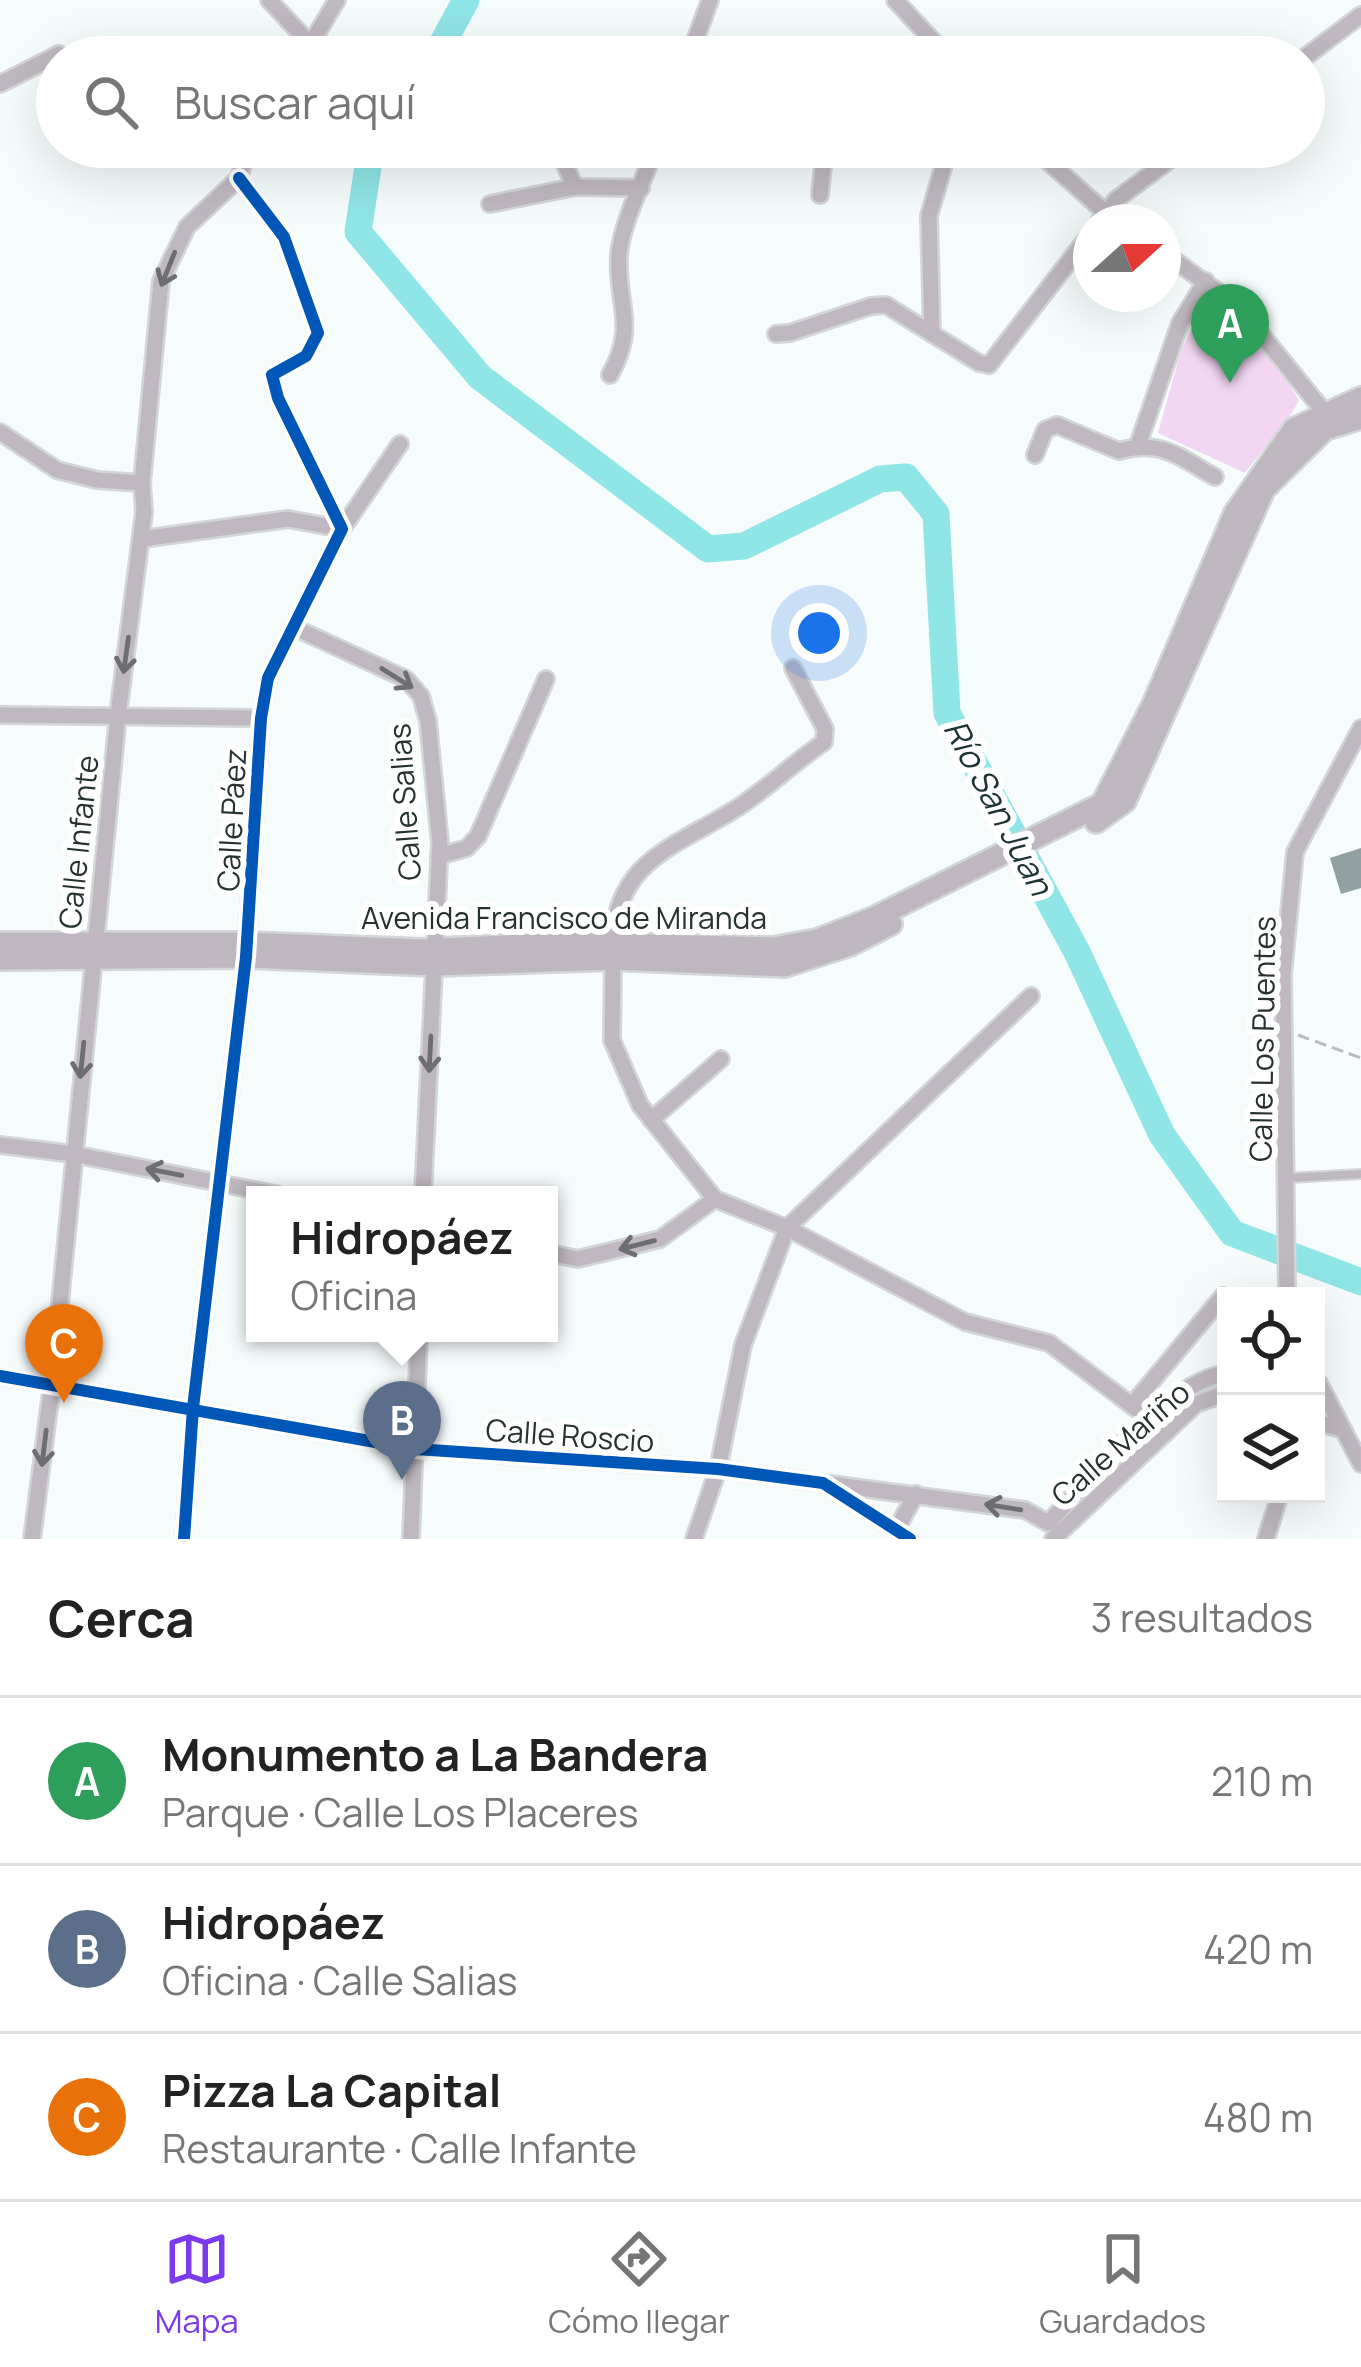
<!DOCTYPE html>
<html lang="es">
<meta charset="utf-8">
<style>
body{margin:0;font-family:Manrope,sans-serif;background:#f6f6f6;color:#222}
.controls{position:absolute;right:36px;bottom:36px;display:grid;overflow:hidden;border-radius:0px;box-shadow:0 12px 48px #0002}
.controls button{width:108px;height:108px;display:grid;place-items:center;padding:0;border:0;border-bottom:3px solid #e0e0e0;background:#fff;color:#222;font:60px sans-serif}
.compass{position:absolute;left:1073px;top:204px;width:108px;height:108px;border-radius:50%;background:#fff;box-shadow:0 12px 48px #0002;rotate:69deg}
.you{position:absolute;left:819px;top:633px;width:42px;height:42px;margin:-30px;border:9px solid #fff;border-radius:50%;background:#1a73e8;box-shadow:0 0 0 18px #1a73e833}
.badge{display:grid;place-items:center;width:78px;height:78px;border-radius:50%;background:#7c3aed;color:#fff;font-size:39px;font-weight:700}
.pin{position:absolute;translate:-50% -99px;filter:drop-shadow(0 3px 6px #0008)}
.pin::after{content:'';position:absolute;top:63px;width:42px;height:36px;background:inherit;clip-path:polygon(0 0,100% 0,50% 100%)}
.popup{position:absolute;left:246px;top:1186px;width:312px;height:156px;box-sizing:border-box;display:grid;place-content:center;border-radius:0px;background:#fff;filter:drop-shadow(0 3px 9px #0005);font-size:39px;white-space:nowrap;color:#767676}
.popup b{font-size:45px;color:#222}
.popup::after{content:'';position:absolute;left:50%;top:100%;margin-left:-24px;border:24px solid transparent;border-top-color:#fff}
.list{margin:0;padding:0;list-style:none}
h2{display:flex;justify-content:space-between;align-items:center;height:156px;margin:0;padding:0 48px;font-size:51px}
h2 small{font-size:39px;font-weight:400;color:#767676}
.list li{display:grid;grid-template-columns:78px 1fr auto;gap:36px;align-items:center;box-sizing:border-box;height:168px;padding:0 48px;border-top:3px solid #e0e0e0}
.list b{display:block;font-size:45px;white-space:nowrap}
.list p{margin:0;font-size:39px;white-space:nowrap;color:#767676}
.list em{font-size:39px;font-style:normal;color:#767676}
.icon{flex:none;width:66px;height:66px;fill:none;stroke:currentColor;stroke-width:2;stroke-linecap:round;stroke-linejoin:round}
.map{position:relative;flex:none;width:1361px;height:1539px;overflow:hidden}
.search{position:absolute;background:#fff;box-shadow:0 12px 48px #0002;left:36px;right:36px;top:36px;height:132px;display:flex;align-items:center;gap:30px;box-sizing:border-box;padding:0 42px;border-radius:66px;color:#767676;font-size:45px}
.sheet{height:660px;background:#fff}
nav{display:flex;justify-content:space-around;align-items:center;box-sizing:border-box;height:168px;border-top:3px solid #e0e0e0;background:#fff;font-size:33px;color:#767676}
nav a{display:grid;justify-items:center;gap:6px}
nav .on{color:#7c3aed}
.map>svg:first-child{display:block}
.green{fill:#f3d6f4}
.lines{fill:none;stroke-linecap:round;stroke-linejoin:round}
.river{stroke:#90e5e7;stroke-width:27}
.building{fill:#91a0a0}
.service-casing{stroke:#d2d6d6;stroke-width:12}
.minor-casing{stroke:#d2d6d6;stroke-width:20}
.secondary-casing{stroke:#d2d6d6;stroke-width:26}
.path{stroke:#bcbabe;stroke-width:3;stroke-dasharray:12 6;stroke-linecap:butt}
.service{stroke:#c0b8c0;stroke-width:8}
.minor{stroke:#c0b8c0;stroke-width:15}
.secondary{stroke:#beb7bf;stroke-width:21}
.cycleway-casing{stroke:#fff;stroke-width:20}
.cycleway{stroke:#0057b8;stroke-width:12}
.oneway{stroke:#6c6e71}
.labels{text-anchor:middle;dominant-baseline:central;stroke-width:12;stroke-linejoin:round;paint-order:stroke}
.street-label{font-size:30px;fill:#273131;stroke:#fff}
.water-label{font-size:33px;font-style:italic;fill:#1d3233;stroke:#fff}
</style>
<div class="map">
<svg width="1361" height="1539" viewBox="0 0 1361 1539">
<rect width="100%" height="100%" fill="#f6fbfb"/>
<path class="green" d="M1206,300C1247,321 1274,362 1299,400C1288,424 1261,450 1245,473L1158,433L1181,350Z"/>
<g class="lines">
<g class="river">
<polyline points="435,57 466,0"/>
<polyline points="371,147 358,232 480,377 708,549 744,546 880,479 906,477 936,514 947,713 1077,952 1162,1135 1232,1233 1361,1282"/>
</g>
</g>
<polygon class="building" points="1361,848 1361,888 1341,894 1330,858"/>
<g class="lines">
<g class="service-casing">
<polyline id="service" points="1288,1178 1361,1174"/>
</g>
<g class="minor-casing">
<g id="minor">
<polyline points="269,0 311,45"/>
<polyline points="895,0 948,57"/>
<polyline points="303,57 337,0"/>
<polyline points="689,57 710,0"/>
<polyline points="1304,58 1361,15"/>
<polyline points="0,84 59,54"/>
<polyline points="557,147 575,187"/>
<polyline points="1032,147 1116,222"/>
<polyline points="239,178 248,147"/>
<polyline points="820,195 825,147"/>
<polyline points="490,204 575,187 641,188"/>
<polyline points="1099,222 1117,199 1187,147"/>
<polyline points="1163,252 1239,307 1325,413"/>
<polyline points="776,334 790,333 871,306 886,305 979,363 989,365 1091,233"/>
<polyline points="932,334 929,216 949,147"/>
<path d="M610,375C638,325 616,304 619,255C621,225 645,177 656,147"/>
<polyline points="0,432 57,470 97,480 142,483"/>
<polyline points="1138,445 1180,323 1206,281"/>
<path d="M1035,455L1045,430L1057,425L1119,451C1162,439 1179,457 1215,477"/>
<polyline points="142,539 288,519 342,529 400,444"/>
<polyline points="293,627 406,679 421,696 428,721 440,843 423,1195"/>
<polyline points="0,715 261,718"/>
<polyline points="439,856 467,848 478,836 546,679"/>
<path d="M612,944C618,855 679,847 743,804C771,785 796,761 824,742L825,729L793,668"/>
<polyline points="613,959 612,1040 640,1105 715,1199 787,1228 965,1322 1049,1343 1167,1432"/>
<polyline points="651,1120 721,1059"/>
<polyline points="0,1145 73,1154 279,1195"/>
<polyline points="549,1253 578,1259 660,1239 715,1199"/>
<polyline points="1287,1296 1283,974 1295,852 1361,728"/>
<polyline points="0,1376 415,1449 718,1469 823,1483 910,1539"/>
<polyline points="1319,1383 1361,1464"/>
<polyline points="1133,1404 1223,1296"/>
<polyline points="1316,1422 1341,1429"/>
<path d="M830,1484L1025,1510L1048,1523C1093,1477 1161,1385 1226,1373"/>
<polyline points="897,1528 916,1494"/>
<polyline points="32,1539 52,1384 118,715 144,512 142,483 161,281 187,227 239,178"/>
<polyline points="184,1539 193,1408 246,957 261,718 268,678 342,529 278,398 272,375 306,356 318,333 284,237 239,178"/>
<polyline points="411,1539 419,1333"/>
<polyline points="694,1539 718,1469 743,1345 787,1228 1031,996"/>
<polyline points="1053,1539 1196,1404 1226,1393"/>
<polyline points="1266,1539 1280,1494"/>
</g>
</g>
<g class="secondary-casing">
<g id="secondary">
<polyline points="1096,822 1125,801 1264,489 1325,429 1361,418"/>
<polyline points="0,943 248,943 421,950 566,943 773,948 817,940 876,917 1102,804 1153,705 1235,513 1294,429 1361,398"/>
<polyline points="0,959 246,957 434,965 613,959 785,966 850,945 891,924"/>
</g>
</g>
<polyline class="path" points="1298,1035 1361,1058"/>
<use href="#service" class="service"/>
<use href="#minor" class="minor"/>
<use href="#secondary" class="secondary"/>
<g class="cycleway-casing">
<g id="cycleway">
<polyline points="0,1376 415,1449 718,1469 823,1483 910,1539"/>
<polyline points="184,1539 193,1408 246,957 261,718 268,678 342,529 278,398 272,375 306,356 318,333 284,237 239,178"/>
</g>
</g>
<use href="#cycleway" class="cycleway"/>
</g>
<defs><path id="oneway-shaft" d="M-6 0H5M1.5-3L5.5 0L1.5 3" fill="none" stroke-width="1.6" stroke-linecap="round" stroke-linejoin="round" transform="scale(3)"/></defs>
<g class="oneway">
<use href="#oneway-shaft" transform="translate(168 269) rotate(112)"/>
<use href="#oneway-shaft" transform="translate(126 655) rotate(98)"/>
<use href="#oneway-shaft" transform="translate(397 678) rotate(32)"/>
<use href="#oneway-shaft" transform="translate(430 1054) rotate(93)"/>
<use href="#oneway-shaft" transform="translate(82 1060) rotate(96)"/>
<use href="#oneway-shaft" transform="translate(164 1172) rotate(-169)"/>
<use href="#oneway-shaft" transform="translate(637 1245) rotate(166)"/>
<use href="#oneway-shaft" transform="translate(44 1448) rotate(97)"/>
<use href="#oneway-shaft" transform="translate(1003 1507) rotate(-171)"/>
</g>
<g class="labels">
<g class="street-label">
<text transform="translate(404 802) rotate(-94)">Calle Salias</text>
<text transform="translate(231 820) rotate(-87)">Calle Páez</text>
<text transform="translate(78 842) rotate(-84)">Calle Infante</text>
<text x="564" y="917">Avenida Francisco de Miranda</text>
<text transform="translate(1262 1039) rotate(-89)">Calle Los Puentes</text>
<text transform="translate(570 1435) rotate(4)">Calle Roscio</text>
<text transform="translate(1120 1443) rotate(-41)">Calle Mariño</text>
</g>
<g class="water-label">
<text transform="translate(999 807) rotate(62)">Río San Juan</text>
</g>
</g>
</svg>
<div class="controls">
<button><svg class="icon" aria-label="locate" viewBox="0 0 24 24"><circle cx="12" cy="12" r="6"/><path d="M12 2v4M12 18v4M2 12h4M18 12h4"/></svg></button>
<button><svg class="icon" aria-label="layers" viewBox="0 0 24 24"><path d="M12 4l9 5-9 5-9-5zM3 14l9 5 9-5"/></svg></button>
</div>
<svg class="compass" viewBox="-18 -18 36 36"><path d="M0-13l5 13h-10z" fill="#e53935"/><path d="M0 13l5-13h-10z" fill="#767676"/></svg>
<div class="you"></div>
<div class="pin badge" style="left:1230px;top:383px;background:#2e9e5b">A</div>
<div class="pin badge" style="left:402px;top:1480px;background:#5c6f8a">B</div>
<div class="popup"><b>Hidropáez</b>Oficina</div>
<div class="pin badge" style="left:64px;top:1403px;background:#e8710a">C</div>
<div class="search"><svg class="icon" aria-label="search" viewBox="0 0 24 24"><circle cx="10" cy="10" r="6"/><path d="M15 15l6 6"/></svg>Buscar aquí</div>
</div>
<section class="sheet">
<h2>Cerca<small>3 resultados</small></h2>
<ul class="list">
<li><span class="badge" style="background:#2e9e5b">A</span><div><b>Monumento a La Bandera</b><p>Parque · Calle Los Placeres</p></div><em>210 m</em></li>
<li><span class="badge" style="background:#5c6f8a">B</span><div><b>Hidropáez</b><p>Oficina · Calle Salias</p></div><em>420 m</em></li>
<li><span class="badge" style="background:#e8710a">C</span><div><b>Pizza La Capital</b><p>Restaurante · Calle Infante</p></div><em>480 m</em></li>
</ul>
</section>
<nav>
<a class="on"><svg class="icon" aria-label="map" viewBox="0 0 24 24"><path d="M3 6l6-2 6 2 6-2v14l-6 2-6-2-6 2zM9 4v14M15 6v14"/></svg>Mapa</a>
<a><svg class="icon" aria-label="directions" viewBox="0 0 24 24"><path d="M12 3l9 9-9 9-9-9zM9 14v-3h6M13 9l2 2-2 2"/></svg>Cómo llegar</a>
<a><svg class="icon" aria-label="saved" viewBox="0 0 24 24"><path d="M7 4h10v16l-5-4-5 4z"/></svg>Guardados</a>
</nav>
